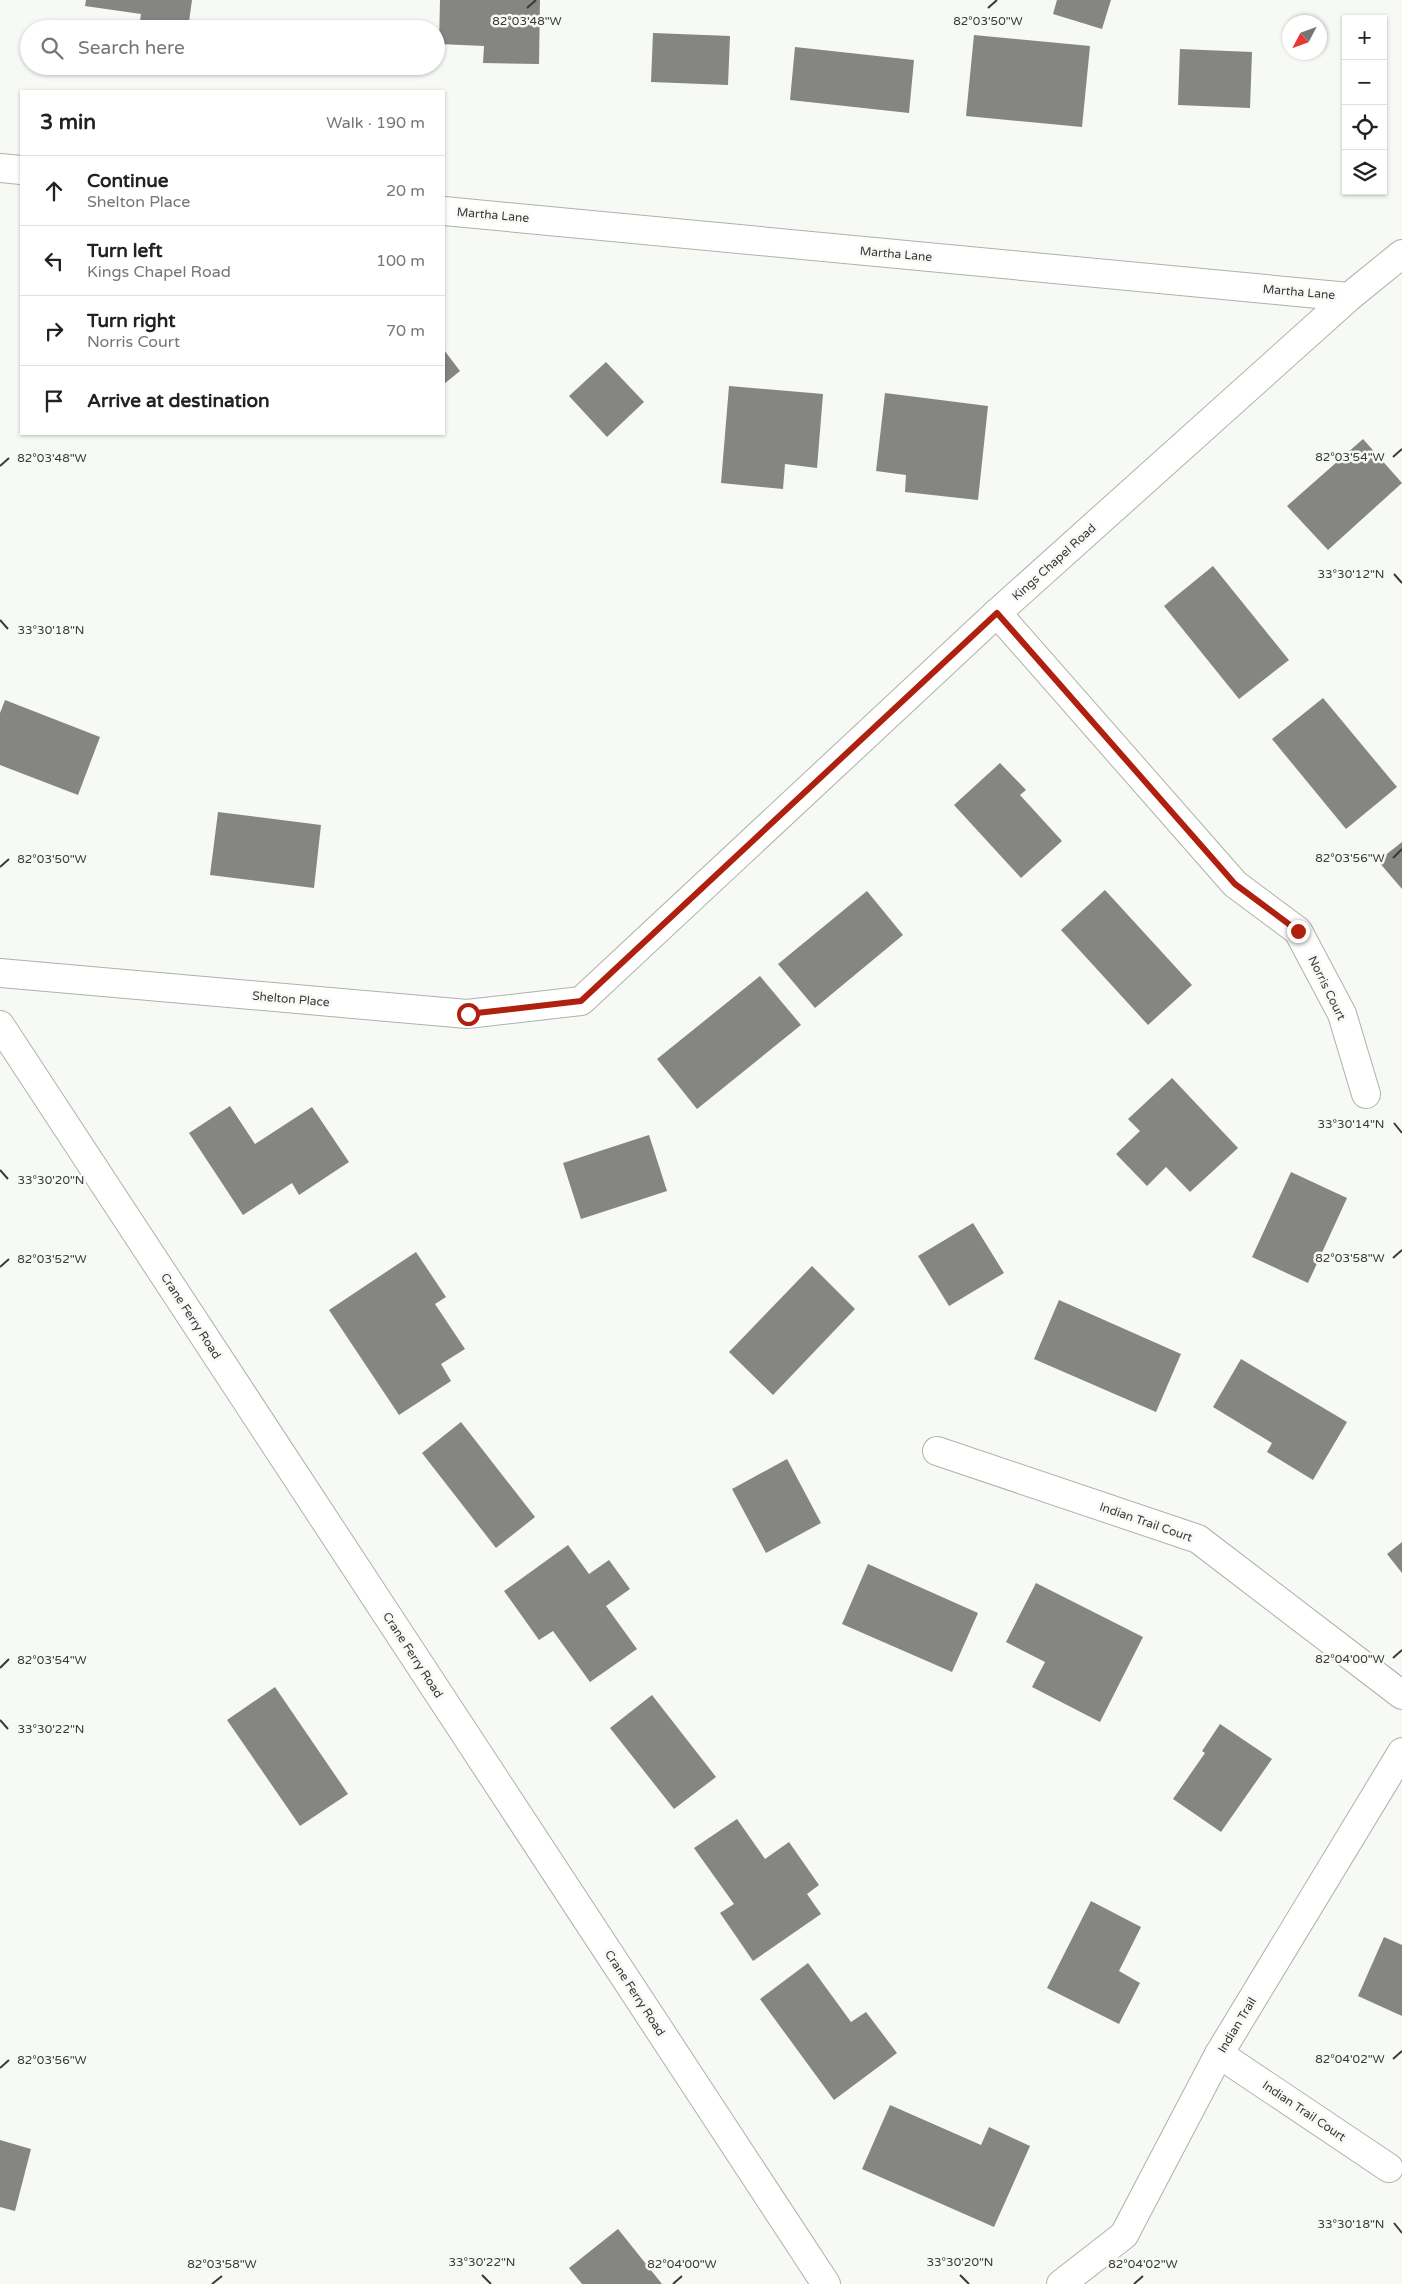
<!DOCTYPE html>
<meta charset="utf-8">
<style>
body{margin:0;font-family:"Varela Round",sans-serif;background:#f6f6f6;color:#222}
.controls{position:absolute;right:15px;top:15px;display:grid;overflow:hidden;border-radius:0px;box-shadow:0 1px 4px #0004}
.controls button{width:45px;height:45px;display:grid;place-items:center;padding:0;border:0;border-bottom:1px solid #e0e0e0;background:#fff;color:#222;font:25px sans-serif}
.compass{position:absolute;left:1282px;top:15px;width:45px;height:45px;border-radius:50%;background:#fff;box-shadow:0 1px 4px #0004;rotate:229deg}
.stop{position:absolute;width:15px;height:15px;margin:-11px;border:4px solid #af200f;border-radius:50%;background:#fff}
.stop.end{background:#af200f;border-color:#fff;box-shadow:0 1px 5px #0008}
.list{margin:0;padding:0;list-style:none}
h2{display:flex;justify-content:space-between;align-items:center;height:65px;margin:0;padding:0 20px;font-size:21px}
h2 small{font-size:16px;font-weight:400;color:#767676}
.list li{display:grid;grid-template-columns:32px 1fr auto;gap:15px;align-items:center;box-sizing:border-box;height:70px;padding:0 20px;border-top:1px solid #e0e0e0}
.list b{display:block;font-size:19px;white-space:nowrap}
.list p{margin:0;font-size:16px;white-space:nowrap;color:#767676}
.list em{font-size:16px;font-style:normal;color:#767676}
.icon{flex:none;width:28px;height:28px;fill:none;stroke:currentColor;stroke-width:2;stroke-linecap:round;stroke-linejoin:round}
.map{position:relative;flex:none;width:1402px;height:2284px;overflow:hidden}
.search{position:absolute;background:#fff;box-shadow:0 1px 4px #0004;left:20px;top:20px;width:425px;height:55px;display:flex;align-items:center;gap:12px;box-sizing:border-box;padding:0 18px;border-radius:28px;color:#767676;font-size:19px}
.panel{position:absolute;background:#fff;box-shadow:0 1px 4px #0004;left:20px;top:90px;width:425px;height:345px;border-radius:0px}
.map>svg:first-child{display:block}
.building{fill:#858681}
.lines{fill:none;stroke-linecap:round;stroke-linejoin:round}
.minor-casing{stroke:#aeb1ac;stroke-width:30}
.tertiary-casing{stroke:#aeb1ac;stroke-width:30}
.minor{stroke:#fff;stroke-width:28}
.tertiary{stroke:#fff;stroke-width:28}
.route{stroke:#af200f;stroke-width:6}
.ticks{fill:none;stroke:#383938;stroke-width:2}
.labels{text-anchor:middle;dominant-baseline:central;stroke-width:5;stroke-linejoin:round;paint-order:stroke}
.street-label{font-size:12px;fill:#383938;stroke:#f6f9f4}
.ticks-label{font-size:12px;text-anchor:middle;fill:#383938;stroke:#f6f9f4;stroke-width:5;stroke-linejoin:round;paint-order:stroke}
</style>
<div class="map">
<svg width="1402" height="2284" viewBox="0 0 1402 2284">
<rect width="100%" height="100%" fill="#f6f9f4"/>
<g class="building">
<polygon points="86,0 192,0 188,29 139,29 141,14 85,6"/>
<polygon points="440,0 540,0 539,64 483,63 484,46 439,44"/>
<polygon points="1057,0 1111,0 1102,29 1053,14"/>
<polygon points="653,33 730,36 728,85 651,82"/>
<polygon points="974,35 1090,46 1082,127 966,116"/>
<polygon points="795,47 914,60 909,113 790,100"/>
<polygon points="1180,49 1252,52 1250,108 1178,105"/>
<polygon points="444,350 460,371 444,384"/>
<polygon points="606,362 644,402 607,437 569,396"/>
<polygon points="729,386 823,394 817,468 785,464 783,489 721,483"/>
<polygon points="885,393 988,406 978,500 905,492 906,475 876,471"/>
<polygon points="1363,439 1402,483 1328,550 1287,506"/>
<polygon points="1213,566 1289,660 1239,699 1164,606"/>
<polygon points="1323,698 1397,787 1346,829 1272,739"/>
<polygon points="5,700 100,737 78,795 0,765 0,713"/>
<polygon points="1000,763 1026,790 1020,795 1062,841 1021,878 954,805"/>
<polygon points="218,812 321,825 314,888 210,875"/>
<polygon points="1402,842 1402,889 1378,861"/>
<polygon points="1105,890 1192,985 1148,1025 1061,930"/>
<polygon points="867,891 903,935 815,1008 778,964"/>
<polygon points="760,976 801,1025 697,1109 657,1059"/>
<polygon points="1172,1078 1238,1148 1190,1192 1166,1167 1147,1186 1116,1154 1140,1131 1128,1119"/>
<polygon points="230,1106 255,1144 312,1107 349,1162 299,1195 292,1183 243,1215 189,1133"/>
<polygon points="649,1135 667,1191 581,1219 563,1163"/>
<polygon points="1291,1172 1347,1198 1308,1283 1252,1257"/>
<polygon points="973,1223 1004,1273 949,1306 918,1256"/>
<polygon points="416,1252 446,1297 435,1304 465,1349 441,1364 451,1381 399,1415 329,1310"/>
<polygon points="812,1266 855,1309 773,1395 729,1352"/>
<polygon points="1059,1300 1181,1354 1156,1412 1034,1359"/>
<polygon points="1241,1359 1347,1422 1313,1480 1267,1452 1272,1443 1213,1407"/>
<polygon points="461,1422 535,1517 496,1548 422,1453"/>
<polygon points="787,1459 821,1523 766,1553 732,1489"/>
<polygon points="1402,1542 1402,1573 1387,1554"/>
<polygon points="568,1545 589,1574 609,1560 630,1589 606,1606 637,1649 590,1682 553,1631 539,1640 504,1591"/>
<polygon points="868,1564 978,1613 952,1672 842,1624"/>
<polygon points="1036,1583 1143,1637 1100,1722 1032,1687 1045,1662 1006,1642"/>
<polygon points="275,1687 348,1794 300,1826 227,1720"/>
<polygon points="652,1695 716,1777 674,1809 610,1728"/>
<polygon points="1220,1724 1272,1759 1221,1832 1173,1799 1205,1753 1202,1751"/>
<polygon points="737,1819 765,1859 789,1842 819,1885 807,1894 821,1914 753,1961 720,1913 734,1904 694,1848"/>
<polygon points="1091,1901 1141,1927 1119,1971 1140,1983 1119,2024 1047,1988"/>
<polygon points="1384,1937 1402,1945 1402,2016 1358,1996"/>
<polygon points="808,1963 851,2022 866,2012 897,2053 834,2100 760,1999"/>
<polygon points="890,2105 981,2145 989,2127 1030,2146 994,2227 862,2169"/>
<polygon points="0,2140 31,2149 15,2211 0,2207"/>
<polygon points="618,2229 662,2284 582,2284 569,2268"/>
</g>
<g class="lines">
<g class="minor-casing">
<g id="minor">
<polyline points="0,168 21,170"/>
<polyline points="444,211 1349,297"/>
<polyline points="997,613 1235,884 1298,931 1342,1014 1366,1094"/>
<polyline points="0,973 467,1014 581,1001 997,613 1349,297 1402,254"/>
<polyline points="937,1451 1198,1539 1402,1695"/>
<polyline points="1219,2054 1389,2168"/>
<polyline points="1061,2284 1124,2235 1219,2054 1402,1752"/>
</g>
</g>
<g class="tertiary-casing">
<polyline id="tertiary" points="0,1025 826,2284"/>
</g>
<use href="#minor" class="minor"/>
<use href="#tertiary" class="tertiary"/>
</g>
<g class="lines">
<polyline class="route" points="468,1014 581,1001 997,613 1235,884 1298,931"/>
</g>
<path class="ticks" d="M527,8L536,0M988,8L997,0M1393,457L1402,449M0,466L9,458M1394,574L1402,583M0,620L8,629M1393,858L1402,849M0,867L9,859M1394,1123L1402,1133M0,1170L8,1179M1393,1258L1402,1250M0,1267L9,1259M1393,1658L1402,1650M0,1668L9,1659M0,1720L8,1729M1393,2059L1402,2051M0,2068L9,2060M1394,2223L1402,2233M482,2275L491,2284M960,2275L969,2284M212,2284L222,2276M673,2284L682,2276M1134,2284L1143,2276"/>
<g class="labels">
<g class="street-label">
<text transform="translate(493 215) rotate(5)">Martha Lane</text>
<text transform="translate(896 254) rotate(5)">Martha Lane</text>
<text transform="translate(1299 292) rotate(5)">Martha Lane</text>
<text transform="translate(1054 562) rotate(-42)">Kings Chapel Road</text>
<text transform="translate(1327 988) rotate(64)">Norris Court</text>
<text transform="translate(291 999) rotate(5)">Shelton Place</text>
<text transform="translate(191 1316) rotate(57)">Crane Ferry Road</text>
<text transform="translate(1146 1522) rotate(19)">Indian Trail Court</text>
<text transform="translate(413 1655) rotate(57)">Crane Ferry Road</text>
<text transform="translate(635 1993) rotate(57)">Crane Ferry Road</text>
<text transform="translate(1237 2025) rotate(-59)">Indian Trail</text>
<text transform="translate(1304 2111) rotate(34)">Indian Trail Court</text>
</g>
</g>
<g class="ticks-label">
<text x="527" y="25">82°03'48"W</text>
<text x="988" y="25">82°03'50"W</text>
<text x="1350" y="461">82°03'54"W</text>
<text x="52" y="462">82°03'48"W</text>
<text x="1351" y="578">33°30'12"N</text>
<text x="51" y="634">33°30'18"N</text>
<text x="1350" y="862">82°03'56"W</text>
<text x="52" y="863">82°03'50"W</text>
<text x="1351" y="1128">33°30'14"N</text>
<text x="51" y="1184">33°30'20"N</text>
<text x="1350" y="1262">82°03'58"W</text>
<text x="52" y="1263">82°03'52"W</text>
<text x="1350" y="1663">82°04'00"W</text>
<text x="52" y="1664">82°03'54"W</text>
<text x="51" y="1733">33°30'22"N</text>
<text x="1350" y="2063">82°04'02"W</text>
<text x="52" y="2064">82°03'56"W</text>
<text x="1351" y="2228">33°30'18"N</text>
<text x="482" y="2266">33°30'22"N</text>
<text x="960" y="2266">33°30'20"N</text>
<text x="222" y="2268">82°03'58"W</text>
<text x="682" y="2268">82°04'00"W</text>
<text x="1143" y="2268">82°04'02"W</text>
</g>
</svg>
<div class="controls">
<button>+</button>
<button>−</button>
<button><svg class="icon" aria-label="locate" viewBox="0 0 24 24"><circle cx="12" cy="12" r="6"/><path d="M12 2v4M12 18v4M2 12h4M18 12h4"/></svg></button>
<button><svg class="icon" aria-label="layers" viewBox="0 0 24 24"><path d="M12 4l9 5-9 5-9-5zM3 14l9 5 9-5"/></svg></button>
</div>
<svg class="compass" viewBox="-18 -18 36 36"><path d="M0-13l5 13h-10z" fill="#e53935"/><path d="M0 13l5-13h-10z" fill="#767676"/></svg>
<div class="stop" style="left:468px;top:1014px"></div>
<div class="stop end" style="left:1298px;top:931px"></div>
<div class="search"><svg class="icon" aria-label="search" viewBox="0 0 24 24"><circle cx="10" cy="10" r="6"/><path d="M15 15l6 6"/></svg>Search here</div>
<section class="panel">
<h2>3 min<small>Walk · 190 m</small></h2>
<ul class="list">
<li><svg class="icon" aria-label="ahead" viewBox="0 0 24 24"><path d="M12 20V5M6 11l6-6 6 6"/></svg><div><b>Continue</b><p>Shelton Place</p></div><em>20 m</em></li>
<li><svg class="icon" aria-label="left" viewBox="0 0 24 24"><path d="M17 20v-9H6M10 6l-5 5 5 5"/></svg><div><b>Turn left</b><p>Kings Chapel Road</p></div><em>100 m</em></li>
<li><svg class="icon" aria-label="right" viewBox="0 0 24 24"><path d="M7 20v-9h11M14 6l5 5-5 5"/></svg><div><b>Turn right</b><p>Norris Court</p></div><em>70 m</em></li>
<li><svg class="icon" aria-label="arrive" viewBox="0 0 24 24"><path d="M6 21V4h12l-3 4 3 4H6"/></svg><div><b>Arrive at destination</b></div></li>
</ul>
</section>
</div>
